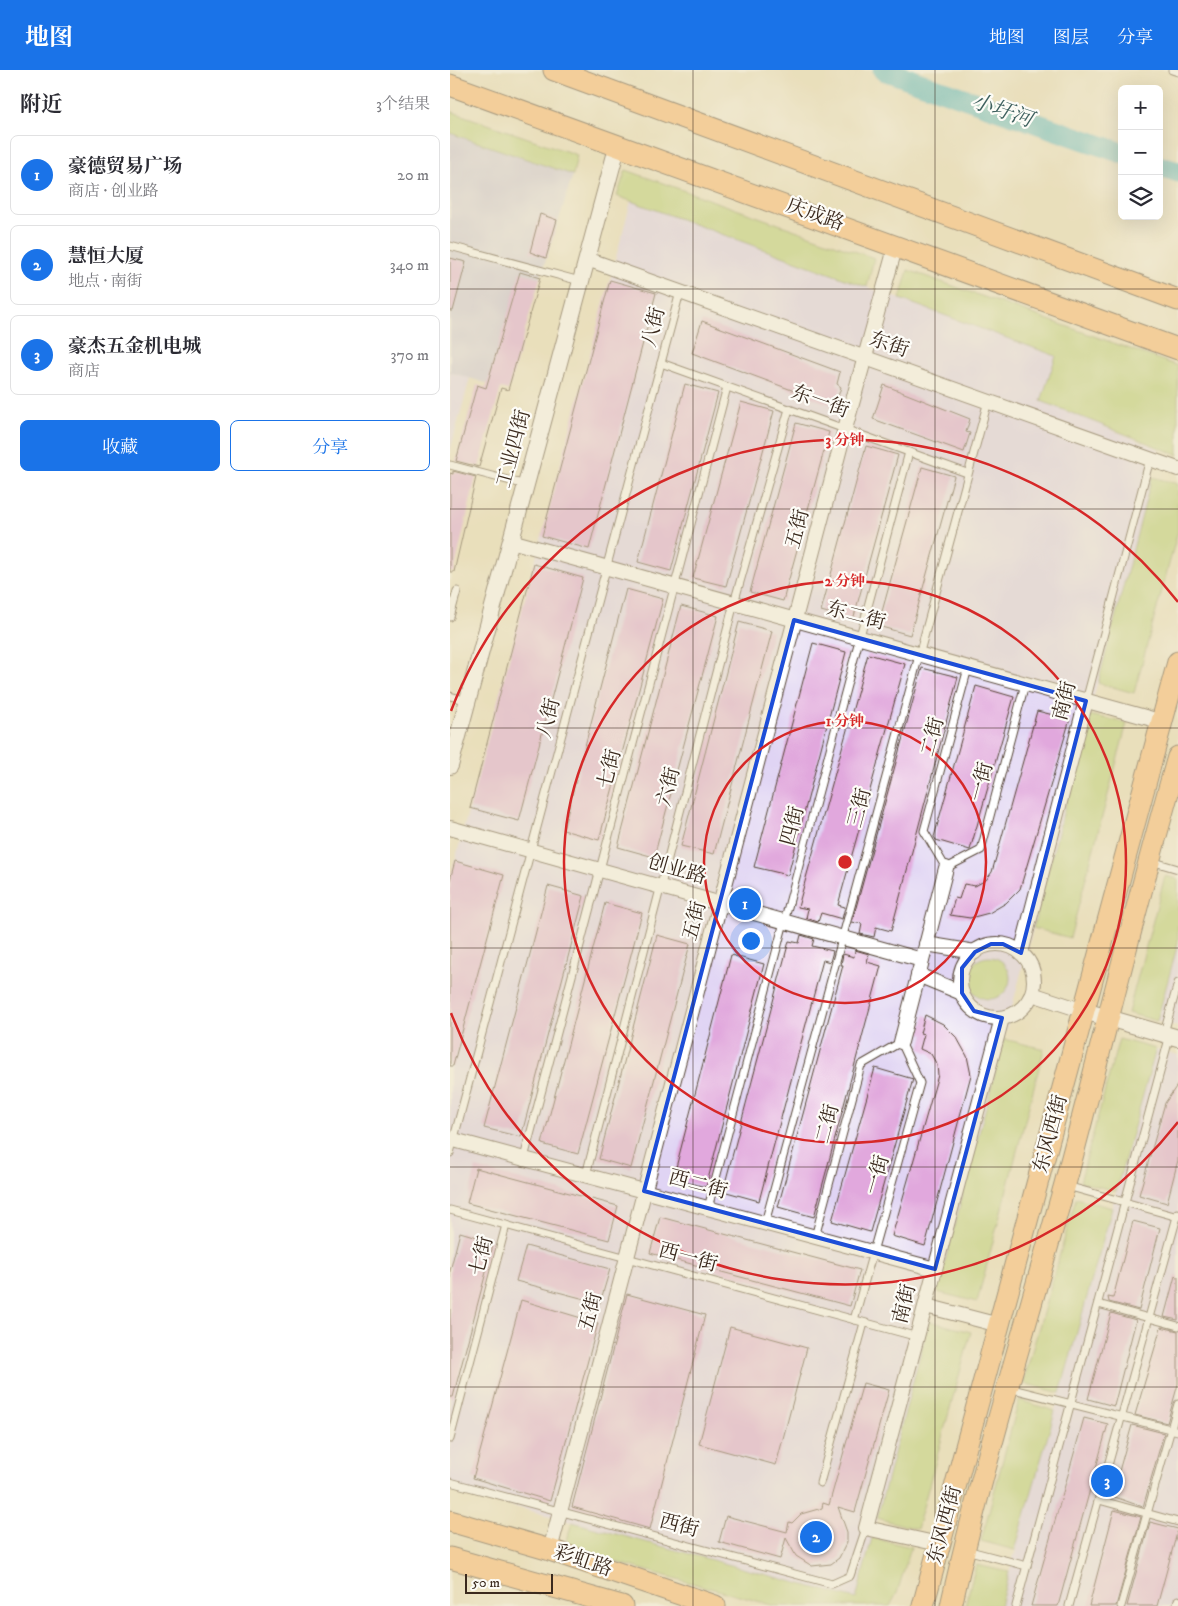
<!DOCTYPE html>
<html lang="zh">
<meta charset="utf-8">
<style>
body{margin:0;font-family:"IM FELL DW Pica","Noto Serif SC",serif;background:#f2f2f3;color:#2b2b33}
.controls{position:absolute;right:15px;top:15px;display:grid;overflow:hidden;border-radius:8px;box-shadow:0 5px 20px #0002}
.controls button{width:45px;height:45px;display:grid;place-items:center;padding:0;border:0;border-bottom:1px solid #e1e1e2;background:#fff;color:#2b2b33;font:25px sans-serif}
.scale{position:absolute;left:15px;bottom:12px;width:88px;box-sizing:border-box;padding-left:5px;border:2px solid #3b2a1e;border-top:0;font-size:14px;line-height:18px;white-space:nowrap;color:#3b2a1e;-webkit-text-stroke:4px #fdfcf7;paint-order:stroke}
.you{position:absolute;left:300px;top:870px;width:18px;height:18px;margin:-12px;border:4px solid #fff;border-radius:50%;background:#1a73e8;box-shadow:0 0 0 8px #1a73e833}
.badge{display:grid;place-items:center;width:32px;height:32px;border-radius:50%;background:#1a73e8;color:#fff;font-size:16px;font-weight:700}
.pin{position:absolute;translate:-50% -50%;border:2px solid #fff;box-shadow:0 1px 5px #0006}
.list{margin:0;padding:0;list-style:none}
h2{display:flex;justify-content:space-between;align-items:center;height:65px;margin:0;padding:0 20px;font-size:21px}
h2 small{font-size:16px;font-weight:400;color:#7c7c81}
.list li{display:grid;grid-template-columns:32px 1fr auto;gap:15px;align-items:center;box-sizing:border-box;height:80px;margin:0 10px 10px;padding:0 10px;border:1px solid #e1e1e2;border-radius:8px}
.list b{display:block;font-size:19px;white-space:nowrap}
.list p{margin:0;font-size:16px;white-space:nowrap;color:#7c7c81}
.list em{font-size:16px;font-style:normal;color:#7c7c81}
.actions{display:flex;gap:10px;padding:15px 20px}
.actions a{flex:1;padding:11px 0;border:1px solid #1a73e8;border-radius:8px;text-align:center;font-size:18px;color:#1a73e8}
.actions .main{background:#1a73e8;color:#fff}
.icon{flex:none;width:28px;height:28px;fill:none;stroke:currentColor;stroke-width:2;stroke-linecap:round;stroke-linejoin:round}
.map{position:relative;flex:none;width:728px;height:1536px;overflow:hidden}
header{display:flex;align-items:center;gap:30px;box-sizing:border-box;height:70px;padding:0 25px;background:#1a73e8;color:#fff}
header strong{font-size:24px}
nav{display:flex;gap:28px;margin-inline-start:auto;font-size:18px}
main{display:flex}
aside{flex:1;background:#fff}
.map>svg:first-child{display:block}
.built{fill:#e0d4f4}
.industrial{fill:#c4c0db}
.green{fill:#bad277;stroke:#7a7e4a}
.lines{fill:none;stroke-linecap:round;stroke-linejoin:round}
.river{stroke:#44b3c0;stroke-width:21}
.building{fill:#e1a8dd}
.service-casing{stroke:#554536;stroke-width:9}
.minor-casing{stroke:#554536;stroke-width:16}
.tertiary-casing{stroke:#554536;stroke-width:18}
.primary-casing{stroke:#554536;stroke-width:23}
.service{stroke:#fff;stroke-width:7}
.minor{stroke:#fff;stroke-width:14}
.tertiary{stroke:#fff;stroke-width:16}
.primary{stroke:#ffbb71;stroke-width:21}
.marked{fill:none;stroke:#1d4ed8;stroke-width:4;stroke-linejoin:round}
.grid{fill:none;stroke:#3b2a1e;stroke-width:1;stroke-opacity:0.55}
.ring{fill:none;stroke:#d62828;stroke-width:2.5}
.labels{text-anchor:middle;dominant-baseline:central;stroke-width:4.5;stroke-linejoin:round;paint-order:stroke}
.street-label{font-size:20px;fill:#3b2a1e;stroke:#fdfcf7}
.water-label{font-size:21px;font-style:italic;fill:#3f615f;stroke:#fdfcf7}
.centre{fill:#d62828;stroke:#fdfcf7;stroke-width:2.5}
.ring-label{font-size:15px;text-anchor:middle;font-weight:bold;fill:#d62828;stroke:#fdfcf7;stroke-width:4.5;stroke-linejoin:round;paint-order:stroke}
</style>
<header>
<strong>地图</strong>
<nav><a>地图</a><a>图层</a><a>分享</a></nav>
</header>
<main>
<aside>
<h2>附近<small>3个结果</small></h2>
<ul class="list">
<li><span class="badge">1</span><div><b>豪德贸易广场</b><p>商店 · 创业路</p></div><em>20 m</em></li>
<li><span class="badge">2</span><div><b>慧恒大厦</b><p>地点 · 南街</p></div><em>340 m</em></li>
<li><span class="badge">3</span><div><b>豪杰五金机电城</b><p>商店</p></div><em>370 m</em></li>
</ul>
<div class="actions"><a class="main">收藏</a><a>分享</a></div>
</aside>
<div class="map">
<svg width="728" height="1536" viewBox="0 0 728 1536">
<rect width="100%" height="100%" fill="#fdfcf7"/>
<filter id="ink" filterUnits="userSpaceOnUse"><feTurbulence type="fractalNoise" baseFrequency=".02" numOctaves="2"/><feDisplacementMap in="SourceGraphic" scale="10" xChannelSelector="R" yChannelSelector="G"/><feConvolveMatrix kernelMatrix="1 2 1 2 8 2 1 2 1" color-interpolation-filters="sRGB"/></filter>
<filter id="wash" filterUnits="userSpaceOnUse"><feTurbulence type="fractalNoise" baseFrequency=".0096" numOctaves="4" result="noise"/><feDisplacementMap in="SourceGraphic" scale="20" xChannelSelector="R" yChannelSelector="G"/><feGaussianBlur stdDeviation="1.12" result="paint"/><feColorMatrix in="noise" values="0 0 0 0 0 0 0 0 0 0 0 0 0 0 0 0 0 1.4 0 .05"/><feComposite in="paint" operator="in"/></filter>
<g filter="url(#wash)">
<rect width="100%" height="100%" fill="#e9dfbb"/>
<g class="built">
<polygon points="181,131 607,286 592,331 709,379 406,1529 0,1419 0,810"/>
<polygon points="0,302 20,308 0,381"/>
<polygon points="728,873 728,957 707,951"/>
<polygon points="706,979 728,985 728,1536 550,1536"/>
</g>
<polygon class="industrial" points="0,63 123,105 90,208 58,320 0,302"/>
<g class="green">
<polygon points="0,41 127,85 123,105 0,63"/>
<polygon points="176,100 424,188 417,217 167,126"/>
<polygon points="458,200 728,296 728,385 591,331 606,286 450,229"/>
<polygon points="702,407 728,414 728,461 684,623 648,613"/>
<polygon points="639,645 677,653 620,868 583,858"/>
<polygon points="715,806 728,809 728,873 707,951 678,943"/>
<circle cx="539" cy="908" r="21"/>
<polygon points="554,969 594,979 527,1232 487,1222"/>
<polygon points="669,969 706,979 666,1121 630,1112"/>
<polygon points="626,1128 662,1138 610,1323 573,1313"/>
<polygon points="479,1251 521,1262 467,1459 427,1448"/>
<polygon points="569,1330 605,1341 565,1480 531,1471"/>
<polygon points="122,1452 406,1529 422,1468 461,1477 447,1523 440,1536 325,1536 115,1478"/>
<polygon points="526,1495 559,1502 550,1536 515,1536"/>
</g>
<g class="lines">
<g class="river">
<polyline points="433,0 672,83"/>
<polyline points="709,96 728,102"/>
</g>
</g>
<g id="blocks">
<g class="building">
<polygon points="90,144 107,150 96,188 80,182"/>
<polygon points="0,188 16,192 3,241 0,241"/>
<polygon points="70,202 90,208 58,320 51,318 29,397 6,391 27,315 36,318"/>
<polygon points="160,210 206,223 139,479 92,466"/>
<polygon points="252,251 390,302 387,314 391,317 385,336 242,283"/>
<polygon points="235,314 268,323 221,501 188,492"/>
<polygon points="434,315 520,349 516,362 520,363 514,382 423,349"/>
<polygon points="291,332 324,341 276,516 243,508"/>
<polygon points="346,353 379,362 333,531 300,522"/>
<polygon points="416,376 448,385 403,550 371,541"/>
<polygon points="472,397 504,406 460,565 428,556"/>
<polygon points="3,401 26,407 4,502 0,502 0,403 3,404"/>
<polygon points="84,494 133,508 69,751 20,738"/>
<polygon points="176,519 213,529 149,770 113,760"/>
<polygon points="231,536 268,546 204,787 168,777"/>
<polygon points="289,552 322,561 264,784 231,776"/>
<polygon points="363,573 396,582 338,805 304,797"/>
<polygon points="418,584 455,594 388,835 395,837 392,849 371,843 368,852 356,848 358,839 348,837"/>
<polygon points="472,598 508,607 441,861 426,857 424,867 410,864 412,854 402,852"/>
<polygon points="526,616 564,627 520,780 486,770 484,767"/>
<polygon points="587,641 620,649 570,819 556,833 539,843 520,848 500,845 505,828 509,829 514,814 525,816 536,810 542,802"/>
<polygon points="5,791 54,805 3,996 0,996 0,810"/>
<polygon points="98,816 134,826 71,1067 34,1058"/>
<polygon points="155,833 192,843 128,1084 92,1074"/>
<polygon points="207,865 240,874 181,1098 149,1089"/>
<polygon points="351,865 364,869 362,876 383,881 380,892 373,890 309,1131 273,1121 339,871 349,873"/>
<polygon points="405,880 419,884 417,892 431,896 364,1147 328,1137 393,895 391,895 393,884 404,887"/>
<polygon points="281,885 314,894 256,1117 223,1109"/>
<polygon points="475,945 493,954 507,968 517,986 521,1005 475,1176 442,1166 488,1005 487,995 481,984 470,979 474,964 470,963"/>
<polygon points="425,998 463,1009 420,1162 382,1151"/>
<polygon points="728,1014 728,1090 717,1133 689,1125 715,1033"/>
<polygon points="26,1098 168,1136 159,1170 17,1133"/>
<polygon points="210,1147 410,1200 400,1236 200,1183"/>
<polygon points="683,1151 710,1158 689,1240 659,1232 658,1227 663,1228"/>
<polygon points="10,1162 44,1172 3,1327 0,1327 0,1201"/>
<polygon points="76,1176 160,1199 150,1233 66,1211"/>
<polygon points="725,1206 728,1207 728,1250 714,1247"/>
<polygon points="177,1224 255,1245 200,1459 122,1437"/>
<polygon points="71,1230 148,1253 100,1431 23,1408"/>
<polygon points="661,1243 686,1250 664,1336 638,1329"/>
<polygon points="280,1257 357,1278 326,1395 249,1374"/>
<polygon points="711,1257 728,1261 728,1314 717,1353 685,1345"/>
<polygon points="413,1313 439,1320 405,1442 388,1437 397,1462 397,1472 389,1488 381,1494 362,1496 346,1486 336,1468 330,1489 269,1472 276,1446 337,1462 339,1452 342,1453 351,1444 372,1438 373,1433 379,1435"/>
<polygon points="634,1348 658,1354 608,1536 581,1536"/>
<polygon points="682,1355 714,1363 693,1437 662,1426"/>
<polygon points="664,1440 691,1447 666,1536 639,1536"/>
<polygon points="700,1452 728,1459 707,1536 677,1536"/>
</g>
</g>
</g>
<g filter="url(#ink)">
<use href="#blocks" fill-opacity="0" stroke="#554536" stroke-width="1"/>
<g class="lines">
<g class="service-casing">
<g id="service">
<polyline points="722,0 728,2"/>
<polyline points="0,176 130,211"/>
<polyline points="211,293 517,403"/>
<polyline points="0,395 76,415"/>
<polyline points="0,547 7,521"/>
<polyline points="518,598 474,761 496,798 531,780 575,614"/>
<polyline points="0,626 18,631"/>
<polyline points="636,631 700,389"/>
<polyline points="701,791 728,799"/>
<polyline points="714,963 728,913"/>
<polyline points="0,1083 230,222"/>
<polyline points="74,1088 277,317"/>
<polyline points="136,1105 284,533 339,339"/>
<polyline points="617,1116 728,1147"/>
<polyline points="258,1138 459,382"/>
<polyline points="0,1140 468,1267"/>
<polyline points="315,1153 538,331"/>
<polyline points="365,1167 411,995 451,972 470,1013 404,1250"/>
<polyline points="648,1234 728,1256"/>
<polyline points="559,1318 728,1361"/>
<polyline points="0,1369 56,1155"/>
<polyline points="0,1412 382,1514 400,1506 416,1458"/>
<polyline points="370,1413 414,1253"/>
<polyline points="649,1430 728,1452"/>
<polyline points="516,1480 577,1496"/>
<polyline points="566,1536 720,965"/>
<polyline points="619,1536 728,1143"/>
<polyline points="671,1536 728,1334"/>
<polyline points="726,1536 728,1530"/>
</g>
</g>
<g class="minor-casing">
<g id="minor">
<polyline points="137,189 728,399"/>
<polyline points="61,471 713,652"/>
<polyline points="0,758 472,890"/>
<polyline points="476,874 525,882"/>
<circle cx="547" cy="911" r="37"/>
<polyline points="571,883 636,631"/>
<polyline points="468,905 512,923"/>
<polyline points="582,924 634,941"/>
<polyline points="451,972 496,798"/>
<polyline points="0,1069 485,1199"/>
<polyline points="476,1236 549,1255"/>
<polyline points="489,1474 416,1458 552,948"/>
<polyline points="100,1480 395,359 446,175"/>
</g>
</g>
<g class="tertiary-casing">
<g id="tertiary">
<polyline points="0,696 168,74"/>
<polyline points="634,941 728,968"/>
</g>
</g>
<g class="primary-casing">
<g id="primary">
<polyline points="104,0 728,230"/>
<polyline points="0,15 728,279"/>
<polyline points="0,1451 100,1480 265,1536"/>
<polyline points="0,1488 172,1536"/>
<polyline points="473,1536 728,592"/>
<path d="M501,1536C533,1394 576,1255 615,1114C653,972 687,829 728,687"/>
</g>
</g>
<use href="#service" class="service"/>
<use href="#minor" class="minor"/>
<use href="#tertiary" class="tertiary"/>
<use href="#primary" class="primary"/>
</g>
</g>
<path d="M0 0H728V1536H0ZM344,550L636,631L571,883L553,874H541L525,882L512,898V923L524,941L552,948L485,1199L194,1121Z" fill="#e9dfbb" fill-opacity=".55" fill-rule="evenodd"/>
<path class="marked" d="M344,550L636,631L571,883L553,874H541L525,882L512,898V923L524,941L552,948L485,1199L194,1121Z"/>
<path class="grid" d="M243,0V1536M485,0V1536M0,219H728M0,439H728M0,658H728M0,878H728M0,1097H728M0,1317H728"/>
<g class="ring">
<circle cx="395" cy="792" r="141"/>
<circle cx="395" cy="792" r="281"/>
<path d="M728 1052A422 422 0 0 1 1 943M1 641A422 422 0 0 1 728 532"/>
</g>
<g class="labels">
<g class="street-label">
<text transform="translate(365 145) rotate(20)">庆成路</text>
<text transform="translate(204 257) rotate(-75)">八街</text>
<text transform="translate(439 275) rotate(19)">东街</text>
<text transform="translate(370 332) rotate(20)">东一街</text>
<text transform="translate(64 379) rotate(-75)">工业四街</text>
<text transform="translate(348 459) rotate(-75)">五街</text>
<text transform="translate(406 546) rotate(15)">东二街</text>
<text transform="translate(615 631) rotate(-75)">南街</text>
<text transform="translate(99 648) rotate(-75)">八街</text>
<text transform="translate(483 667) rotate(-75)">二街</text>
<text transform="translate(160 699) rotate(-75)">七街</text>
<text transform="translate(532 712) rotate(-75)">一街</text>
<text transform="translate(219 717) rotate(-75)">六街</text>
<text transform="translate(410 738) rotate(-75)">三街</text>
<text transform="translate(343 756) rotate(-75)">四街</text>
<text transform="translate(227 800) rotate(16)">创业路</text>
<text transform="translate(245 851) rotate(-75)">五街</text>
<text transform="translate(378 1054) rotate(-75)">二街</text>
<text transform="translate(601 1064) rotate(-75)">东风西街</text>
<text transform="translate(428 1105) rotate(-74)">一街</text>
<text transform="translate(248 1115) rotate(15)">西二街</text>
<text transform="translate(32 1186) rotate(-75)">七街</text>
<text transform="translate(238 1188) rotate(15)">西一街</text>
<text transform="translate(455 1234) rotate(-76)">南街</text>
<text transform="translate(141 1242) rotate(-75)">五街</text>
<text transform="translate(495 1455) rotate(-75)">东风西街</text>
<text transform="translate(229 1456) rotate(15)">西街</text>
<text transform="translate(133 1491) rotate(19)">彩虹路</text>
</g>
<g class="water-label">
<text transform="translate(552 41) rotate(19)">小圩河</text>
</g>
</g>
<circle cx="395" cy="792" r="8" class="centre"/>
<g class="ring-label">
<text x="395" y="375">3 分钟</text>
<text x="395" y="516">2 分钟</text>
<text x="395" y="656">1 分钟</text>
</g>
</svg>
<div class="controls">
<button>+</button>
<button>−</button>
<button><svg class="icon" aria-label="layers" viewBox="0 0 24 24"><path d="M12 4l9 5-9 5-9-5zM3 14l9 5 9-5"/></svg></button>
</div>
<div class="scale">50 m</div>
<div class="you"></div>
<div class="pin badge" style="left:295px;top:834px">1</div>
<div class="pin badge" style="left:366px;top:1467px">2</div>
<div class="pin badge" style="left:657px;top:1411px">3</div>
</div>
</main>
